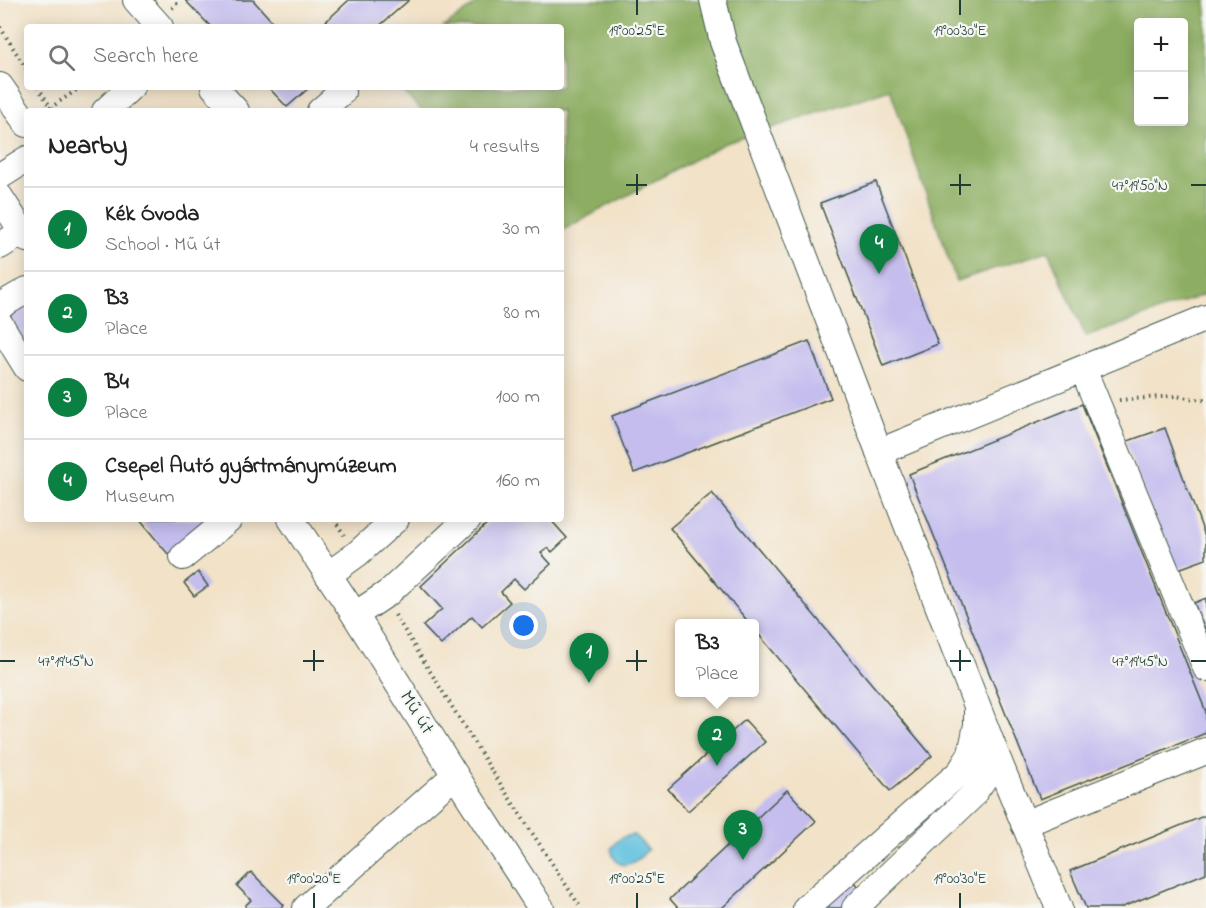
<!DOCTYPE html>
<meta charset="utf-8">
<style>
body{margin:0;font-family:"Indie Flower",sans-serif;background:#f6f6f6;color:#222}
.controls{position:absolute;right:18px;top:18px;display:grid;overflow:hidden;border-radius:6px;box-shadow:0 3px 15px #0003}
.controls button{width:54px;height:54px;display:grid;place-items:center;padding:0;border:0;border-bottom:2px solid #e0e0e0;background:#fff;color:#222;font:30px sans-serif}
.you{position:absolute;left:524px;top:626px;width:21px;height:21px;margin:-15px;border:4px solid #fff;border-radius:50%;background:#1a73e8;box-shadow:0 0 0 9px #1a73e833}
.badge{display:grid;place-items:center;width:39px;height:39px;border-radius:50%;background:#0b8043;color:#fff;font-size:20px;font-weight:700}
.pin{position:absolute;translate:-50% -50px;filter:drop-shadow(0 2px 3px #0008)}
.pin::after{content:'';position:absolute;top:32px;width:21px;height:18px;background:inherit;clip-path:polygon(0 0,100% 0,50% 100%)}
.popup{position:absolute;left:675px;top:619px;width:84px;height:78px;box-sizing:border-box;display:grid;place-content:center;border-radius:6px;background:#fff;filter:drop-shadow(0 2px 4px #0005);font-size:20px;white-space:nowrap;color:#767676}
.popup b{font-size:22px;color:#222}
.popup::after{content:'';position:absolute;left:50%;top:100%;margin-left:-12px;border:12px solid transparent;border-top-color:#fff}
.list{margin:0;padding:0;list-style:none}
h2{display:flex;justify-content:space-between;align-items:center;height:78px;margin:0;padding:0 24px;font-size:26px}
h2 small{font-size:20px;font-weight:400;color:#767676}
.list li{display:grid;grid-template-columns:39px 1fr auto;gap:18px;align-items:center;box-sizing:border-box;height:84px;padding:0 24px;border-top:2px solid #e0e0e0}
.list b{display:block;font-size:22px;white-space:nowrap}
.list p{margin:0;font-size:20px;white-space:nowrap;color:#767676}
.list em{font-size:20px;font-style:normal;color:#767676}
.icon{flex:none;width:33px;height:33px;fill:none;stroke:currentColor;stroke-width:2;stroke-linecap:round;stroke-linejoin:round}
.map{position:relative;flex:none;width:1206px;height:908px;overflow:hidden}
.search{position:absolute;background:#fff;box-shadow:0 3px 15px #0003;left:24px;top:24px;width:540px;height:66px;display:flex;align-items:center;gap:15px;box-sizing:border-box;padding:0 21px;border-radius:6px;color:#767676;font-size:22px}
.panel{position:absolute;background:#fff;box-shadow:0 3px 15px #0003;left:24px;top:108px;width:540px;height:414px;border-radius:6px}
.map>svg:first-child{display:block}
.forest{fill:#8dae62;stroke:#56764b;stroke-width:1.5;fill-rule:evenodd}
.water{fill:#5fc0de;stroke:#3f7e89;stroke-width:1.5}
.building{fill:#c4bdee}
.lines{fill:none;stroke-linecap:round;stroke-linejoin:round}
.minor-casing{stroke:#3f564a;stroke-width:28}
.path{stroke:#3f564a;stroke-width:4;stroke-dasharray:1.5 4.5;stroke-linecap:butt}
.minor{stroke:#fff;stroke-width:26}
.ticks{fill:none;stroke:#1f3d34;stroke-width:2}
.labels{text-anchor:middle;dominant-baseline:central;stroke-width:4.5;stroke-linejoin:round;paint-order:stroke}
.street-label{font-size:20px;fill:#1f3d34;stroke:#f6f6f2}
.ticks-label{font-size:15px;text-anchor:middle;fill:#1f3d34;stroke:#f6f6f2;stroke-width:4.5;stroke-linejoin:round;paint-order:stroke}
</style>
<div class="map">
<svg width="1206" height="908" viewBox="0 0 1206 908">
<rect width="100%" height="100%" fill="#f6f6f2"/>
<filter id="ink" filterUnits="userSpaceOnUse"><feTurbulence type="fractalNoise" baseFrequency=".0167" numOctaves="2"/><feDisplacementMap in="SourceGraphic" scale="12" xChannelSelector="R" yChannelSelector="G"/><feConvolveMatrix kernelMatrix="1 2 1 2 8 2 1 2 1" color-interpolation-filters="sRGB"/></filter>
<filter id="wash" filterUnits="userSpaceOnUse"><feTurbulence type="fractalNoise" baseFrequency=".008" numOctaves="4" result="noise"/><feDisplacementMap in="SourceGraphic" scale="24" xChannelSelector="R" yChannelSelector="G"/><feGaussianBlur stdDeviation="1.35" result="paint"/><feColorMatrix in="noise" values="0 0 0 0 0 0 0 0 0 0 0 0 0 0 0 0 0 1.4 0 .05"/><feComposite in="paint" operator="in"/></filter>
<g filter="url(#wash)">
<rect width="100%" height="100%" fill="#f2e2c8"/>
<path class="forest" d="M482,0H1206V294L1086,337L1048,251L956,281L890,89L723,144L561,231V111H422L398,87H561V27H444ZM1138,22H1184V122H1138Z"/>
<path class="water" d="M634,835L648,849C636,864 617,875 611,849C617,839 622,836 634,835Z"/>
<g id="blocks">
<g class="building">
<polygon points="185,0 253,0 277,27 211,27"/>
<polygon points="349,0 409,0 378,27 320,27"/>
<polygon points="268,87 310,87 287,107"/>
<polygon points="876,182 938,344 883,366 820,203"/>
<polygon points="27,302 27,350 5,316"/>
<polygon points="809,341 831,398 634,473 612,416"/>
<polygon points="1082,404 1206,712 1206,733 1040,799 909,474"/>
<polygon points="1165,428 1206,539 1206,559 1173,571 1125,442"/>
<polygon points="712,493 932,756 890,791 754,629 754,624 750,624 670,528"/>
<polygon points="139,519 210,519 168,554"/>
<polygon points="492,519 550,519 567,538 552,552 548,548 541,553 551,564 524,589 514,579 501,592 510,602 482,627 472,616 441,645 423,626 442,609 421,586"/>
<polygon points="198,572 208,586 194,596 184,583"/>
<polygon points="1206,598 1206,632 1194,603"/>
<polygon points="745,720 765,742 688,811 668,789"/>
<polygon points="787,790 816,821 722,908 678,908 670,899"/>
<polygon points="1206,815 1206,873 1120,908 1086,908 1070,871"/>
<polygon points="251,872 284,905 281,908 246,908 245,906 251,900 237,886"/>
<polygon points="851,878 862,890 842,908 818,908"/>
</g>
</g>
</g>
<g filter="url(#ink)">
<use href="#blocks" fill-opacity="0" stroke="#3f564a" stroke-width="1.5"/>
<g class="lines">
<g class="minor-casing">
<g id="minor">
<polyline points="136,0 160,27"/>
<polyline points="713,0 723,42 879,452"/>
<polyline points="0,86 27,124"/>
<polyline points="214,87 236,111"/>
<polyline points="105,111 131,87"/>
<polyline points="320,111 342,92"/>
<polyline points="0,176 27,159"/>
<polyline points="0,197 27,239"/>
<polyline points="0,246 22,232"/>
<polyline points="0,306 27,290"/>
<polyline points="0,324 27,368"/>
<polyline points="1083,369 1206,668"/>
<polyline points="291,519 355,615 455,775 541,908"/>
<polyline points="183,557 229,519"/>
<polyline points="328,575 357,554 396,519"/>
<polyline points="355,615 388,593 468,519"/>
<polyline points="1024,824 1206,751"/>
<polyline points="306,908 455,775"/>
<polyline points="806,908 960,772 971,754 977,725 977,711"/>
<polyline points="855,908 971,797 985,777 994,750"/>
<polyline points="1059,908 994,750 879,452 1206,318"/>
</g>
</g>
<g class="path">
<polyline points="172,8 180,0"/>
<polyline points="0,27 27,70"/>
<polyline points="38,87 53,111"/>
<polyline points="50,108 81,87"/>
<polyline points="1119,400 1175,396 1203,400 1206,402"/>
<polyline points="334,519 344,535"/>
<polyline points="395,615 490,768 581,908"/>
</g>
<use href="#minor" class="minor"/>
</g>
</g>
<path class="ticks" d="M637,0V15M960,0V15M637,174V195M960,174V195M626,185H647M950,185H971M1191,185H1206M314,650V671M637,650V671M960,650V671M0,661H15M303,661H324M626,661H647M950,661H971M1191,661H1206M314,893V908M637,893V908M960,893V908"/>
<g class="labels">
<g class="street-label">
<text transform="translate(416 713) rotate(58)">Mű út</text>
</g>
</g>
<g class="ticks-label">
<text x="637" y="35">19°00'25"E</text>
<text x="960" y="35">19°00'30"E</text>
<text x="1140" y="190">47°19'50"N</text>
<text x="66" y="666">47°19'45"N</text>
<text x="1140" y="666">47°19'45"N</text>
<text x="314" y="883">19°00'20"E</text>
<text x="637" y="883">19°00'25"E</text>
<text x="960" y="883">19°00'30"E</text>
</g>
</svg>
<div class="controls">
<button>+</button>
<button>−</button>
</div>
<div class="you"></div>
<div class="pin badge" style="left:589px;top:683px">1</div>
<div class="pin badge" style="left:717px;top:766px">2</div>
<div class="popup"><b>B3</b>Place</div>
<div class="pin badge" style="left:743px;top:860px">3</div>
<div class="pin badge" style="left:879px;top:274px">4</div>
<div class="search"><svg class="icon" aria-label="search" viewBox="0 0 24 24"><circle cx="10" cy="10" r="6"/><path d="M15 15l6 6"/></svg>Search here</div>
<section class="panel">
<h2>Nearby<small>4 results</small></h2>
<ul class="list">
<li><span class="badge">1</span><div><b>Kék Óvoda</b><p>School · Mű út</p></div><em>30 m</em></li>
<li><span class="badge">2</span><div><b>B3</b><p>Place</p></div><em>80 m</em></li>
<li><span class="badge">3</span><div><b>B4</b><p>Place</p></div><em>100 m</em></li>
<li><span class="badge">4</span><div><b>Csepel Autó gyártmánymúzeum</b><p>Museum</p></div><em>160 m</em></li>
</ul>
</section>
</div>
